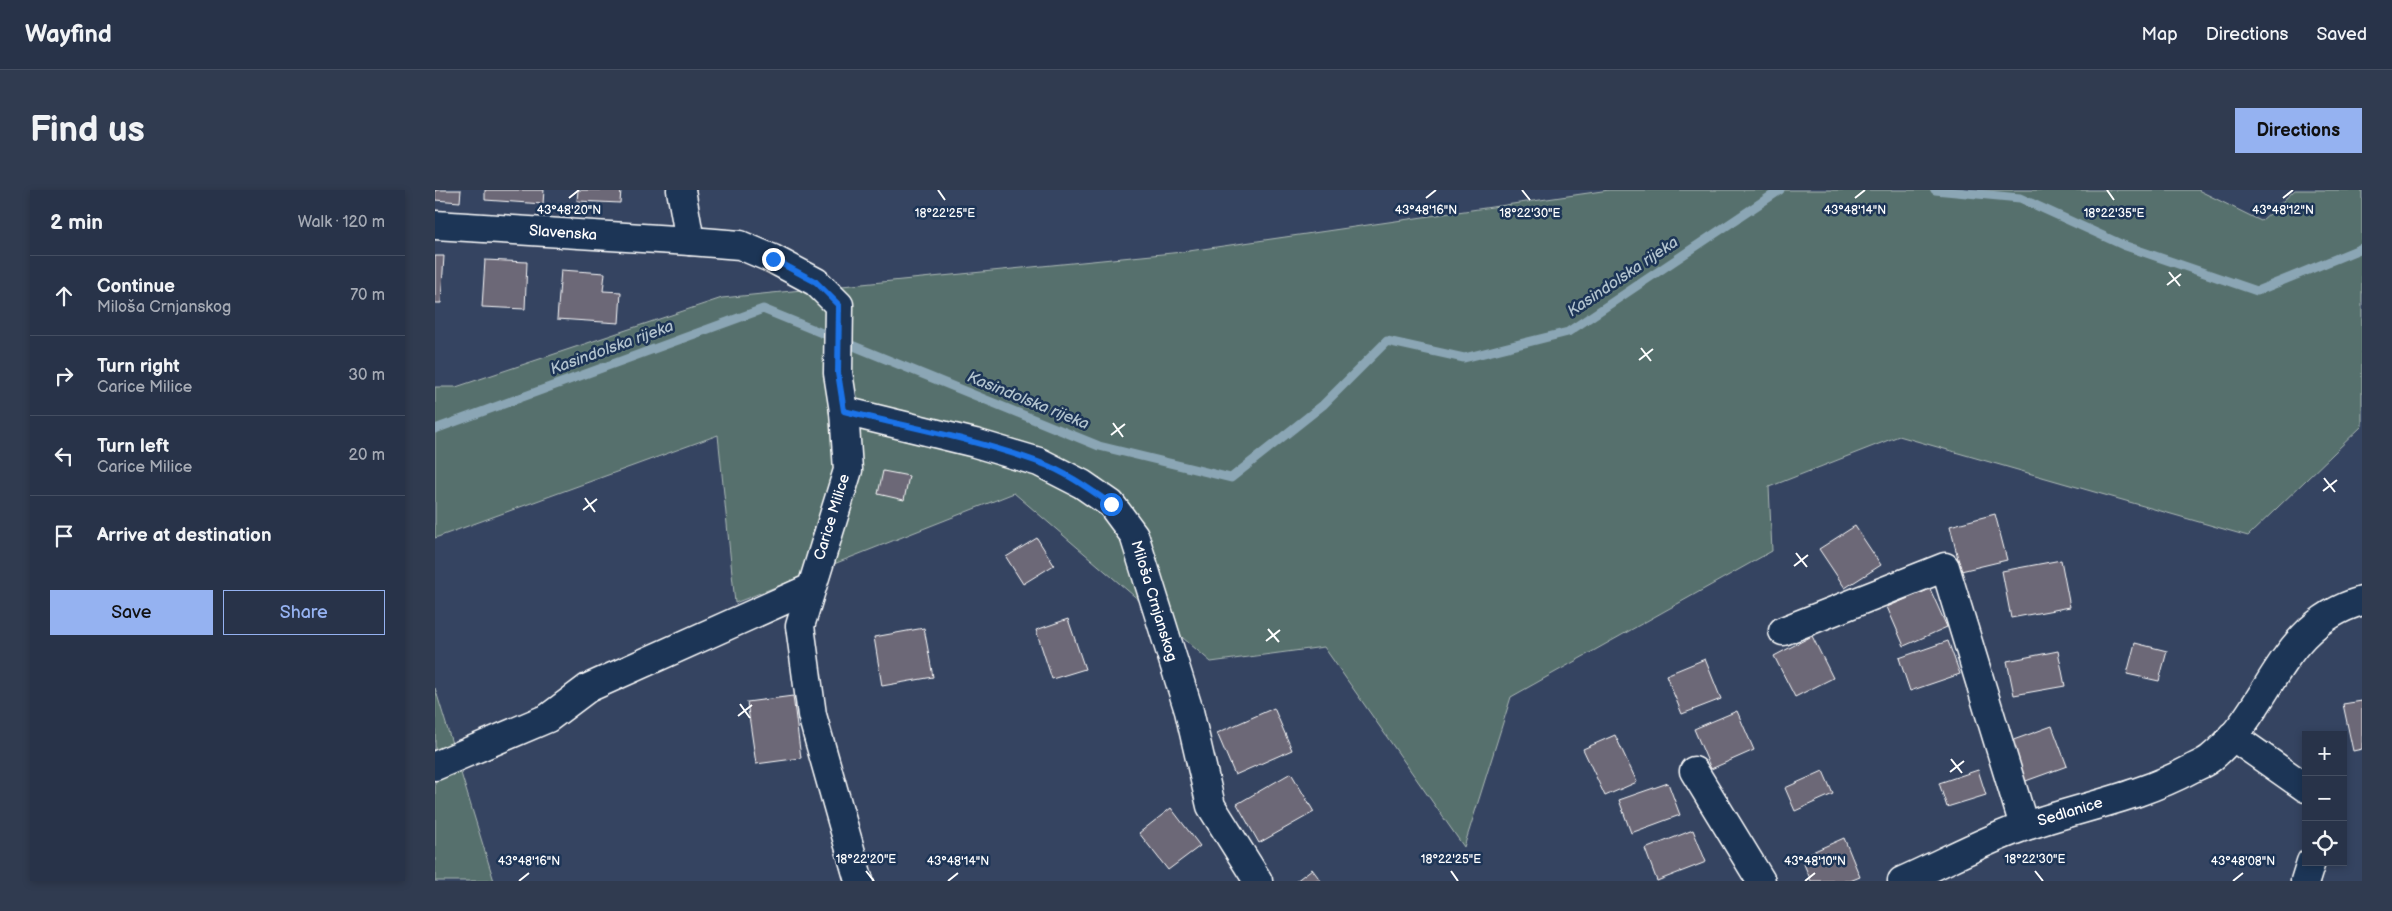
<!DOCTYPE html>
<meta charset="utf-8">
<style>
body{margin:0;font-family:"Balsamiq Sans",sans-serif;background:#303b50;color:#f1f3f6}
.controls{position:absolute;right:15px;bottom:15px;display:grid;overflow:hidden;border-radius:0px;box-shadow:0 2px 8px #0003}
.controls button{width:45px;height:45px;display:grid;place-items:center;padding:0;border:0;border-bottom:1px solid #444e61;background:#283349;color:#f1f3f6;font:25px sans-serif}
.stop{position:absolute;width:15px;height:15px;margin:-11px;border:4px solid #1a73e8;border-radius:50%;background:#fff}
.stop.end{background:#1a73e8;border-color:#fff;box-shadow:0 1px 5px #0008}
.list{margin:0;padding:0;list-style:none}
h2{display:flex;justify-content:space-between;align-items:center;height:65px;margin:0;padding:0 20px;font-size:21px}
h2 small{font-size:16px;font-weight:400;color:#a5aab4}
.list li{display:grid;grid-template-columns:32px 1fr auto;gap:15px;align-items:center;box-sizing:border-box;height:80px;padding:0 20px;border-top:1px solid #444e61}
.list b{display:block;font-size:19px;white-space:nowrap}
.list p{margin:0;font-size:16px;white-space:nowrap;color:#a5aab4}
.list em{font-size:16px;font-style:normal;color:#a5aab4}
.actions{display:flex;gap:10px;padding:15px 20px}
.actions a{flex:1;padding:11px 0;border:1px solid #95b2f1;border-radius:0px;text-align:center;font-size:18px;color:#95b2f1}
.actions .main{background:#95b2f1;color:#111}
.icon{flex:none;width:28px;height:28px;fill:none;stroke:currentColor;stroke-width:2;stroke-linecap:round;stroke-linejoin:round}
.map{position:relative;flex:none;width:1927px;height:691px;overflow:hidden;border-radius:0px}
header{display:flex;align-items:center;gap:30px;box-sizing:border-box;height:70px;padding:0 25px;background:#283349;border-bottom:1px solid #444e61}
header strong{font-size:24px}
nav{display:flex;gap:28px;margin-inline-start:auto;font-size:18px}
.intro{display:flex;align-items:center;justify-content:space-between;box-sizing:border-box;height:120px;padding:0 30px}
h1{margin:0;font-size:35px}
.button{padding:12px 22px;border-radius:0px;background:#95b2f1;color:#111;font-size:18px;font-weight:700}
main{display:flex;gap:30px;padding:0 30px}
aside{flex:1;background:#283349;border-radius:0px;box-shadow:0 2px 8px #0003}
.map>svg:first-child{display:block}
.green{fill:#57706d;stroke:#abb8b6}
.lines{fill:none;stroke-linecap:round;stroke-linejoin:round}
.stream{stroke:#8ba6b5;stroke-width:9}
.building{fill:#6c6777;stroke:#fff}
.minor-casing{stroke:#fff;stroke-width:31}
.minor{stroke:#1d3557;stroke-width:28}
.route{stroke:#1a73e8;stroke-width:6}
.ticks{fill:none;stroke:#fff;stroke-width:2}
.labels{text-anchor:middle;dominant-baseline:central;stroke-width:5;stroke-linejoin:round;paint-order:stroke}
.street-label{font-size:15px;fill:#fff;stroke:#1d3557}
.water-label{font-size:16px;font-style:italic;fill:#b2c3ce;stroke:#1d3557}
.ticks-label{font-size:12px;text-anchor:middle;fill:#fff;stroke:#1d3557;stroke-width:5;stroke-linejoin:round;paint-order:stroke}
</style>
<header>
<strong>Wayfind</strong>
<nav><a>Map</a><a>Directions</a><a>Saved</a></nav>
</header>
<div class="intro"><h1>Find us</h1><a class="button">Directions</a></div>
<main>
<aside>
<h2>2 min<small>Walk · 120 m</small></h2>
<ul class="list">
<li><svg class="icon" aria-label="ahead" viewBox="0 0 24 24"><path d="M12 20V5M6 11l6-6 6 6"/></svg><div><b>Continue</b><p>Miloša Crnjanskog</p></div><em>70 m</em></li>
<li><svg class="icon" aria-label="right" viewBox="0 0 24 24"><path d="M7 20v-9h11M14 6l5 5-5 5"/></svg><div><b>Turn right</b><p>Carice Milice</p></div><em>30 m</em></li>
<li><svg class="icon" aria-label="left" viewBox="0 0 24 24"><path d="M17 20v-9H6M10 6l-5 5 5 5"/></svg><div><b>Turn left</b><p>Carice Milice</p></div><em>20 m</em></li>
<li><svg class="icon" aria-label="arrive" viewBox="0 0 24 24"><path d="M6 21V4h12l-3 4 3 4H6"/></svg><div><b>Arrive at destination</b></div></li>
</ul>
<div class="actions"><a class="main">Save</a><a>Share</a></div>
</aside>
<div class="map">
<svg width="1927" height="691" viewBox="0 0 1927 691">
<rect width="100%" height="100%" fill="#354461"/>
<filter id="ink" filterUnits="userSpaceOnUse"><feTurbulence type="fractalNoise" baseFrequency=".02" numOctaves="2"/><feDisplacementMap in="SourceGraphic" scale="10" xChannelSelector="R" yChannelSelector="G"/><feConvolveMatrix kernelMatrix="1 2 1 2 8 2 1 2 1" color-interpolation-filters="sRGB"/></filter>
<g filter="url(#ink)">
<g class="green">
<polygon points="1174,0 1763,0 1826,31 1860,0 1927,0 1927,236 1813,346 1464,246 1334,297 1337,361 1076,507 1029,657 889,457 776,472 579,303 300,413 283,245 0,348 0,197 21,197 287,108 747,62"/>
<polygon points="0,498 59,691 0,691"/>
</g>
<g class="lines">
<g class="stream">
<polyline points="1500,0 1585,8 1688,55 1822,101 1927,58"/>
<polyline points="0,239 328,119 664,256 796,288 888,215 952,151 1029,168 1133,142 1345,0"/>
</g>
</g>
<g class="building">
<polygon points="0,0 26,0 25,12 0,10"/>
<polygon points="50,0 109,0 108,14 50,10"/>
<polygon points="143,0 186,0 185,13 142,11"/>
<polygon points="0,66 9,66 6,113 0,113"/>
<polygon points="50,70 92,72 90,119 47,117"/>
<polygon points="126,80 170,83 168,101 186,102 184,133 122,129"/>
<polygon points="448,281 474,286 469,310 443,304"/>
<polygon points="1560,324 1572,370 1526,381 1515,336"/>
<polygon points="1420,336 1446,375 1410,398 1384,359"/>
<polygon points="602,348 619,375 588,394 571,367"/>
<polygon points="1626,370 1635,417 1576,428 1567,381"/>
<polygon points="1495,399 1512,437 1469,456 1452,417"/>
<polygon points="633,429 650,479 617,489 601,440"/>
<polygon points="489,438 498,487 447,496 439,447"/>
<polygon points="1377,446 1398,488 1360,507 1339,466"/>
<polygon points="1513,451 1525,484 1475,501 1464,468"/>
<polygon points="1700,453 1732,461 1724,491 1692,484"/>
<polygon points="1623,461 1630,496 1579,505 1572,471"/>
<polygon points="1270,469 1286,509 1247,524 1231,485"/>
<polygon points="358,506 366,568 321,574 312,512"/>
<polygon points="1927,511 1927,559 1918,561 1908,514"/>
<polygon points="839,518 857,560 800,585 782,543"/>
<polygon points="1302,521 1319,560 1276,579 1259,539"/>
<polygon points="1617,536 1632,576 1588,592 1573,552"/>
<polygon points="1180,545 1202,592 1170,606 1148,559"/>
<polygon points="1543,580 1551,605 1512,617 1504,593"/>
<polygon points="1388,581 1398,604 1360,621 1350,598"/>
<polygon points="856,583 879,622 824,653 802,614"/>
<polygon points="1233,593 1245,625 1196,643 1184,610"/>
<polygon points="736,618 765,656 733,680 704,643"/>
<polygon points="1258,640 1271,672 1222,691 1210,659"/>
<polygon points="1409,648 1425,687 1415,691 1376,691 1366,667"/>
<polygon points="877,679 886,691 861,691"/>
</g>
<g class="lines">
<g class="minor-casing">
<g id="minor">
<polyline points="246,0 255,51 305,55 338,69 381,92 404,115 403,183 409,221 413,280 365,436 377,525 424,691"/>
<polyline points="0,35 255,51"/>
<polyline points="409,221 540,253 604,272 647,294 676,314 699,345 754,521 776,616 823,691"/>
<polyline points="1348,441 1510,377 1589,636"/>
<polyline points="1797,546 1871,598"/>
<polyline points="0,576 113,528 153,498 376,398"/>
<polyline points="1259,581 1326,691"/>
<path d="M1467,691C1508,673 1549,650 1591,636C1646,617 1705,607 1756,579C1762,576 1770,573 1776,568C1836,519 1844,434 1927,411"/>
<polyline points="1870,691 1876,672"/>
</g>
</g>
<use href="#minor" class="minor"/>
</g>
</g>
<g class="lines" filter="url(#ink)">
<path class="route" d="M338,69L381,92L404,115L403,183L409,221C473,237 540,249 603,272C629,281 653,298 676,314"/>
</g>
<path class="ticks" d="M503,0L510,10M1087,0L1095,10M1672,0L1679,10M134,8L144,0M991,8L1001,0M1420,8L1430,0M1848,8L1858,0M1734,82L1745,96M1732,95L1746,84M1206,158L1216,171M1204,170L1218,159M678,233L688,247M676,245L690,234M1889,288L1900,302M1888,301L1902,290M150,308L160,322M148,320L162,309M1361,363L1372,377M1359,376L1373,365M833,439L844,452M831,451L845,440M305,514L315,528M303,526L317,515M1516,569L1527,583M1515,582L1529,571M431,681L439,691M1016,681L1023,691M1600,681L1608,691M84,691L94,683M513,691L523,683M1370,691L1380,683M1798,691L1808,683"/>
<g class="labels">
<g class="street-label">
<text transform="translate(128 43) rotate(4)">Slavenska</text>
<text transform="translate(397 327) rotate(-73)">Carice Milice</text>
<text transform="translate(719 411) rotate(73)">Miloša Crnjanskog</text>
<text transform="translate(1635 622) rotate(-17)">Sedlanice</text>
</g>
<g class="water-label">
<text transform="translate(1188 87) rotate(-34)">Kasindolska rijeka</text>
<text transform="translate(177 158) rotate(-20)">Kasindolska rijeka</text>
<text transform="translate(593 211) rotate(22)">Kasindolska rijeka</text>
</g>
</g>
<g class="ticks-label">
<text x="134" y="24">43°48'20"N</text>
<text x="991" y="24">43°48'16"N</text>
<text x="1420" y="24">43°48'14"N</text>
<text x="1848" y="24">43°48'12"N</text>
<text x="510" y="27">18°22'25"E</text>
<text x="1095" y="27">18°22'30"E</text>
<text x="1679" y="27">18°22'35"E</text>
<text x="431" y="673">18°22'20"E</text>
<text x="1016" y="673">18°22'25"E</text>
<text x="1600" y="673">18°22'30"E</text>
<text x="94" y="675">43°48'16"N</text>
<text x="523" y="675">43°48'14"N</text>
<text x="1380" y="675">43°48'10"N</text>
<text x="1808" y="675">43°48'08"N</text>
</g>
</svg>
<div class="controls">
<button>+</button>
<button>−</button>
<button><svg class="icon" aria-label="locate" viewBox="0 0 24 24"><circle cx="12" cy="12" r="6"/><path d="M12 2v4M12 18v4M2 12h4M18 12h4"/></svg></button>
</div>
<div class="stop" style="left:676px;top:314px"></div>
<div class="stop end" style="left:338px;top:69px"></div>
</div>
</main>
